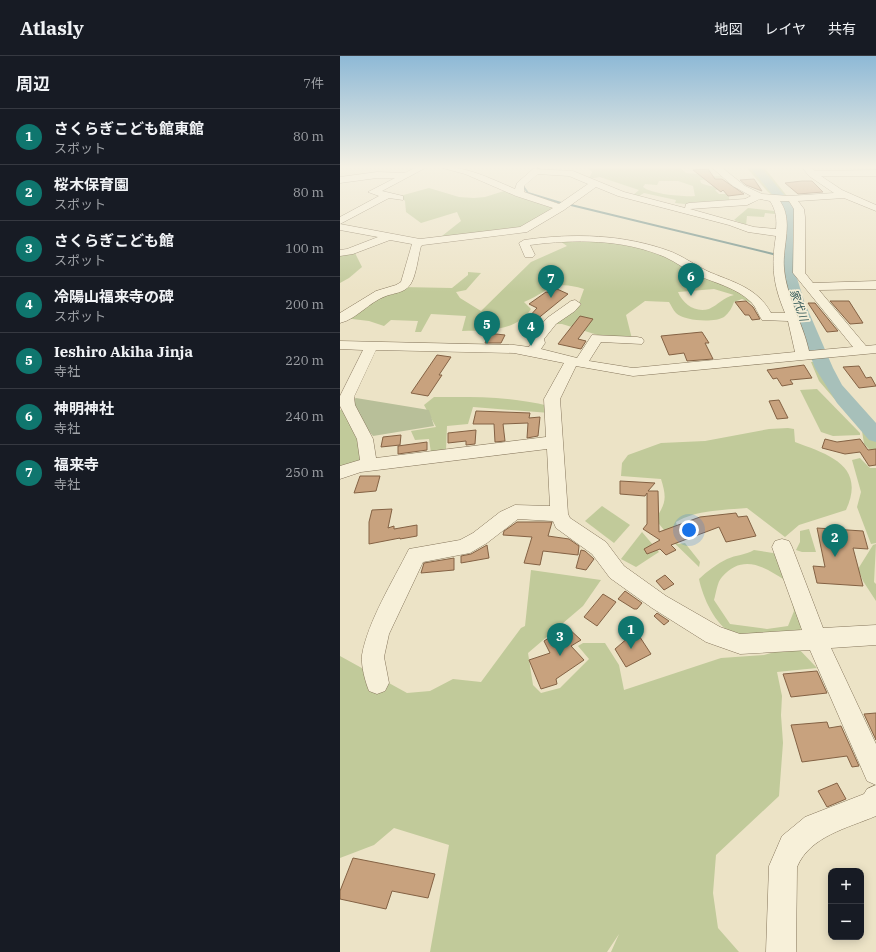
<!DOCTYPE html>
<html lang="ja">
<meta charset="utf-8">
<style>
body{margin:0;font-family:"IBM Plex Serif","Noto Sans JP",serif;background:#242831;color:#f1f3f6}
.controls{position:absolute;right:12px;bottom:12px;display:grid;overflow:hidden;border-radius:8px;box-shadow:0 2px 10px #0003}
.controls button{width:36px;height:36px;display:grid;place-items:center;padding:0;border:0;border-bottom:1px solid #363941;background:#171b24;color:#f1f3f6;font:20px sans-serif}
.you{position:absolute;left:349px;top:474px;width:14px;height:14px;margin:-10px;border:3px solid #fff;border-radius:50%;background:#1a73e8;box-shadow:0 0 0 6px #1a73e833}
.badge{display:grid;place-items:center;width:26px;height:26px;border-radius:50%;background:#0f766e;color:#fff;font-size:13px;font-weight:700}
.pin{position:absolute;translate:-50% -33px;filter:drop-shadow(0 1px 2px #0008)}
.pin::after{content:'';position:absolute;top:21px;width:14px;height:12px;background:inherit;clip-path:polygon(0 0,100% 0,50% 100%)}
.list{margin:0;padding:0;list-style:none}
h2{display:flex;justify-content:space-between;align-items:center;height:52px;margin:0;padding:0 16px;font-size:17px}
h2 small{font-size:13px;font-weight:400;color:#9ea1a6}
.list li{display:grid;grid-template-columns:26px 1fr auto;gap:12px;align-items:center;box-sizing:border-box;height:56px;padding:0 16px;border-top:1px solid #363941}
.list b{display:block;font-size:15px;white-space:nowrap}
.list p{margin:0;font-size:13px;white-space:nowrap;color:#9ea1a6}
.list em{font-size:13px;font-style:normal;color:#9ea1a6}
.map{position:relative;flex:none;width:536px;height:896px;overflow:hidden}
header{display:flex;align-items:center;gap:24px;box-sizing:border-box;height:56px;padding:0 20px;background:#171b24;border-bottom:1px solid #363941}
header strong{font-size:19px}
nav{display:flex;gap:22px;margin-inline-start:auto;font-size:14px}
main{display:flex}
aside{flex:1;background:#171b24}
.map>svg:first-child{display:block}
.green{fill:#c1ca9a;fill-rule:evenodd}
.cemetery{fill:#b8bf99}
.lines{fill:none;stroke-linecap:round;stroke-linejoin:round}
.stream-far1{stroke:#6e8e88;stroke-width:2}
.stream{stroke:#6e8e88;stroke-width:2.5}
.river{fill:#a7c0ba;fill-rule:evenodd}
.building{fill:#c8a27e;stroke:#846244}
.minor-casing{stroke:#86765c;stroke-width:1}
.minor{fill:#f7f0d9;fill-rule:evenodd}
.labels{text-anchor:middle;dominant-baseline:central;stroke-width:3.5;stroke-linejoin:round;paint-order:stroke}
.far-water-label{font-size:11px;font-style:italic;fill:#305656;stroke:#f4edd5}
</style>
<header>
<strong>Atlasly</strong>
<nav><a>地図</a><a>レイヤ</a><a>共有</a></nav>
</header>
<main>
<aside>
<h2>周辺<small>7件</small></h2>
<ul class="list">
<li><span class="badge">1</span><div><b>さくらぎこども館東館</b><p>スポット</p></div><em>80 m</em></li>
<li><span class="badge">2</span><div><b>桜木保育園</b><p>スポット</p></div><em>80 m</em></li>
<li><span class="badge">3</span><div><b>さくらぎこども館</b><p>スポット</p></div><em>100 m</em></li>
<li><span class="badge">4</span><div><b>冷陽山福来寺の碑</b><p>スポット</p></div><em>200 m</em></li>
<li><span class="badge">5</span><div><b>Ieshiro Akiha Jinja</b><p>寺社</p></div><em>220 m</em></li>
<li><span class="badge">6</span><div><b>神明神社</b><p>寺社</p></div><em>240 m</em></li>
<li><span class="badge">7</span><div><b>福来寺</b><p>寺社</p></div><em>250 m</em></li>
</ul>
</aside>
<div class="map">
<svg width="536" height="896" viewBox="0 0 536 896">
<rect width="100%" height="100%" fill="#ece3c6"/>
<g class="green">
<path d="M246,110H345L340,111L346,117L358,118L362,121L383,120L384,121L360,124L361,127C376,134 387,128 401,133L375,134L379,138H388L390,146L355,149L335,147L336,144L304,137L299,140L307,143L292,140L299,134L260,121L249,123L252,116ZM319,125H338L353,130L355,140C343,141 311,138 303,131L305,128L317,129Z"/>
<polygon points="405,110 423,110 447,140 437,143 428,136"/>
<polygon points="89,132 119,141 134,142 145,141 164,135 216,153 188,171 155,177 102,180 121,165 117,156 81,167 66,156 65,145 60,140"/>
<polygon points="408,152 434,155 435,158 425,157 424,161 407,160 406,169 394,164"/>
<path d="M217,183L280,185L315,196L390,228L414,248L402,243L394,246C392,252 389,257 384,261C374,267 344,265 336,257C333,254 331,249 329,246L305,245L286,259L292,283L261,280L222,268H214L239,247L244,233C212,223 210,235 184,246L191,253C176,276 147,274 122,275L126,260L91,258L81,276H75L78,265L51,264L44,270L29,265L4,262L61,231L112,232L128,219V216L141,217L126,234L116,236L120,242L141,255L191,206L227,190ZM374,233L394,239C384,241 378,249 369,253C355,257 343,248 338,236Z"/>
<polygon points="14,195 22,211 9,222 0,227 0,197"/>
<polygon points="471,306 476,306 486,319 495,320 520,355 536,373 536,395 529,393 524,388 522,375 479,325"/>
<polygon points="477,333 520,377 520,379 493,380 481,376 460,334"/>
<path d="M94,341C136,341 168,340 209,350L210,357L133,351L128,368L107,370L106,394L91,397L89,383L75,384L71,375L96,371L84,349Z"/>
<polygon points="0,354 3,354 22,383 24,405 0,414"/>
<path d="M448,372L454,373L455,386C490,399 526,410 506,454L459,469L445,481L407,452C384,454 356,454 336,466L338,473L335,484L338,488L345,487L360,506L359,511L324,477V474L315,463C326,448 327,442 321,423L281,420L282,407L288,399L321,387L365,385L429,373Z"/>
<polygon points="520,402 530,412 536,412 536,487 531,488 517,451 521,436 512,404"/>
<polygon points="262,450 290,469 274,487 245,465"/>
<polygon points="469,473 476,496 462,496 456,494 460,486 460,475"/>
<polygon points="302,476 319,496 296,511 281,503"/>
<polygon points="536,488 534,526 536,528 536,545 523,525 518,513 533,489"/>
<path d="M414,494L439,498L446,525C425,511 403,497 382,521C377,526 376,538 374,544L390,568L427,573L448,570L454,555L451,543L453,542L462,568L459,578C443,578 406,583 393,578C375,569 363,542 359,523C367,515 377,508 387,503C396,499 405,499 414,494Z"/>
<polygon points="191,514 261,524 243,550 188,597 193,629 201,637 220,632 249,603 238,590 243,587 265,587 279,609 284,634 381,602 424,599 456,590 477,612 437,616 442,640 441,659 443,687 439,740 376,799 373,837 378,872 399,896 271,896 279,878 267,896 90,896 109,789 54,772 34,789 0,802 0,600 67,637 90,635 113,623 141,626 181,572 185,570"/>
</g>
<polygon class="cemetery" points="16,342 89,354 94,370 33,380 23,368 11,345"/>
<g class="lines">
<g class="stream-far1">
<polyline points="196,110 199,113"/>
<polyline points="183,130 188,137 221,147"/>
<polyline points="231,149 433,198"/>
</g>
<polyline class="stream" points="442,199 448,200"/>
<polygon class="river" points="409,110 420,110 455,152 457,166 455,203 457,222 464,245 493,312 502,329 536,367 536,386 529,384 497,347 475,312 449,245 442,222 441,203 444,166 443,152"/>
</g>
<g class="building">
<polygon points="368,113 375,123 382,123 404,138 388,140 383,134 381,136 353,114"/>
<polygon points="414,123 422,135 406,129 400,124"/>
<polygon points="462,125 472,125 483,136 458,138 445,127"/>
<polygon points="217,233 228,238 196,264 202,265 194,275 180,271 197,252 189,248 206,236 211,237"/>
<polygon points="406,245 413,251 420,263 412,264 409,259 405,259 395,246"/>
<polygon points="490,245 509,245 523,267 510,268"/>
<polygon points="468,247 475,247 498,275 487,276"/>
<polygon points="240,260 253,263 238,283 246,285 241,293 218,288"/>
<polygon points="362,276 369,287 365,287 373,303 347,305 344,297 329,299 321,280"/>
<polygon points="149,278 156,278 165,279 161,287 145,287"/>
<polygon points="97,299 111,301 99,319 102,319 88,340 71,337"/>
<polygon points="464,309 472,322 450,324 453,328 442,330 437,322 433,323 427,314"/>
<polygon points="519,310 526,322 531,321 536,330 519,332 503,311"/>
<polygon points="439,344 448,362 437,363 429,345"/>
<polygon points="136,355 190,357 189,362 200,361 198,380 187,382 188,367 163,368 165,385 155,386 154,368 133,368"/>
<polygon points="136,374 135,388 126,389 126,385 108,387 108,377"/>
<polygon points="61,379 60,389 41,391 43,381"/>
<polygon points="485,383 497,386 520,383 528,394 536,393 536,409 529,410 520,396 505,398 482,392"/>
<polygon points="87,386 87,394 58,398 58,390"/>
<polygon points="20,420 40,420 36,435 14,437"/>
<polygon points="280,425 315,427 308,435 318,435 319,476 360,461 396,457 398,461 407,460 416,480 386,486 379,471 331,489 336,494 326,499 320,493 307,498 304,493 320,484 303,473 307,468 307,437 305,440 280,438"/>
<polygon points="52,453 48,472 54,470 54,473 77,469 77,480 60,483 60,482 29,488 29,466 32,454"/>
<polygon points="177,466 212,466 208,480 229,483 239,490 238,499 203,495 200,509 184,507 192,481 163,479 164,475"/>
<polygon points="477,472 523,475 528,493 513,492 523,530 477,527 473,510 485,511"/>
<polygon points="147,489 149,502 121,507 121,500 131,498"/>
<polygon points="241,494 245,495 254,503 246,514 236,512"/>
<polygon points="114,502 114,514 81,517 84,507"/>
<polygon points="325,519 334,528 324,534 316,525"/>
<polygon points="285,535 302,547 297,553 294,553 278,543"/>
<polygon points="263,538 276,546 257,570 244,561"/>
<polygon points="317,557 329,565 324,569 314,560"/>
<polygon points="227,571 241,584 231,590 244,604 216,623 217,628 201,633 189,604 210,597 204,585"/>
<polygon points="296,575 311,598 286,611 275,593"/>
<polygon points="477,615 487,637 451,641 443,618"/>
<polygon points="536,657 536,684 524,658"/>
<polygon points="487,666 489,672 501,670 519,710 512,711 507,700 462,706 451,669"/>
<polygon points="497,727 506,743 487,751 478,735"/>
<polygon points="13,802 95,818 88,842 52,835 46,853 0,843 0,835"/>
</g>
<g class="lines">
<g class="minor-casing">
<g id="minor">
<path d="M78,110H89L42,135L63,140V144L49,142L0,168L80,183L180,171L213,152L176,140L125,118L95,110C126,110 147,121 175,133L177,127L193,113L233,115L284,136L345,152L346,148L349,147L405,143L411,140L393,130L370,110H380L405,130L422,138L449,140L494,137L469,120L461,110H470L475,115L536,114V120H481L502,134L536,149V155L504,142L458,145L464,153L465,161V217L473,227L536,225V233L479,234L526,290L536,289V297L293,320L236,310L220,343L228,458L230,462L266,486L284,510L326,540L380,571L400,578L462,574L432,491L435,485L442,483L449,485L452,491L483,572L536,569V589L491,592L536,688V729L527,725L470,594L400,598L366,586L312,552L270,522L252,498L216,472L213,465L178,463L147,487L130,497L83,506L49,578L44,601L49,627L45,635L37,638L29,635C25,625 21,610 22,599C28,565 53,525 69,493L120,484L133,477L160,456L175,449L210,450L207,393L21,416L0,423V410L20,404L17,383L0,350V340L23,294L0,293V285L174,289L189,291L191,287L190,282L207,262L231,245L235,244L241,248L235,255L216,268L204,283L205,287L201,293L237,302L252,279L297,281L302,282L304,285L302,288L261,286L249,305L293,312L455,296L448,265L422,264C418,258 416,251 411,246C397,232 375,227 357,219C346,214 336,206 325,201C283,183 235,183 190,189L195,199L193,201H185L179,187L184,184C234,177 284,178 332,196C344,201 355,209 367,215C392,226 417,231 431,257H445C433,228 431,210 436,180L408,176L389,169L278,140L256,131L224,154L187,176L83,189L81,190C78,201 76,221 70,229C64,237 54,237 46,240C29,246 17,263 0,267V257L36,235L56,229L61,226L72,188L50,184L13,198L0,200V194L7,193L38,181L0,174V161L39,140L28,136L55,122H37L0,127V121L37,116L65,117ZM198,118L229,120L248,128L219,148L184,136V130ZM420,143L430,145C436,154 437,163 436,173L414,171L350,153L407,149ZM440,145H449L454,153L453,217L513,291L469,295C463,267 446,240 444,212C442,190 454,165 440,145ZM36,294L174,297L224,307L204,343L206,381L36,402L33,383L15,349L14,341Z"/>
<path d="M536,729V760C508,772 470,780 457,811L456,896H426L429,810L442,780L465,761L524,738L527,733Z"/>
</g>
</g>
<use href="#minor" class="minor"/>
</g>
<linearGradient id="sky" x2="0" y2="1"><stop stop-color="#8eb9d6"/><stop offset="0.47" stop-color="#f6f2e5"/><stop offset="1" stop-color="#f6f2e5" stop-opacity="0"/></linearGradient>
<rect width="536" height="236" fill="url(#sky)"/>
<g class="labels">
<g class="far-water-label">
<text transform="translate(459 249) rotate(71)">家代川</text>
</g>
</g>
</svg>
<div class="controls">
<button>+</button>
<button>−</button>
</div>
<div class="you"></div>
<div class="pin badge" style="left:291px;top:593px">1</div>
<div class="pin badge" style="left:495px;top:501px">2</div>
<div class="pin badge" style="left:220px;top:600px">3</div>
<div class="pin badge" style="left:191px;top:290px">4</div>
<div class="pin badge" style="left:147px;top:288px">5</div>
<div class="pin badge" style="left:351px;top:240px">6</div>
<div class="pin badge" style="left:211px;top:242px">7</div>
</div>
</main>
